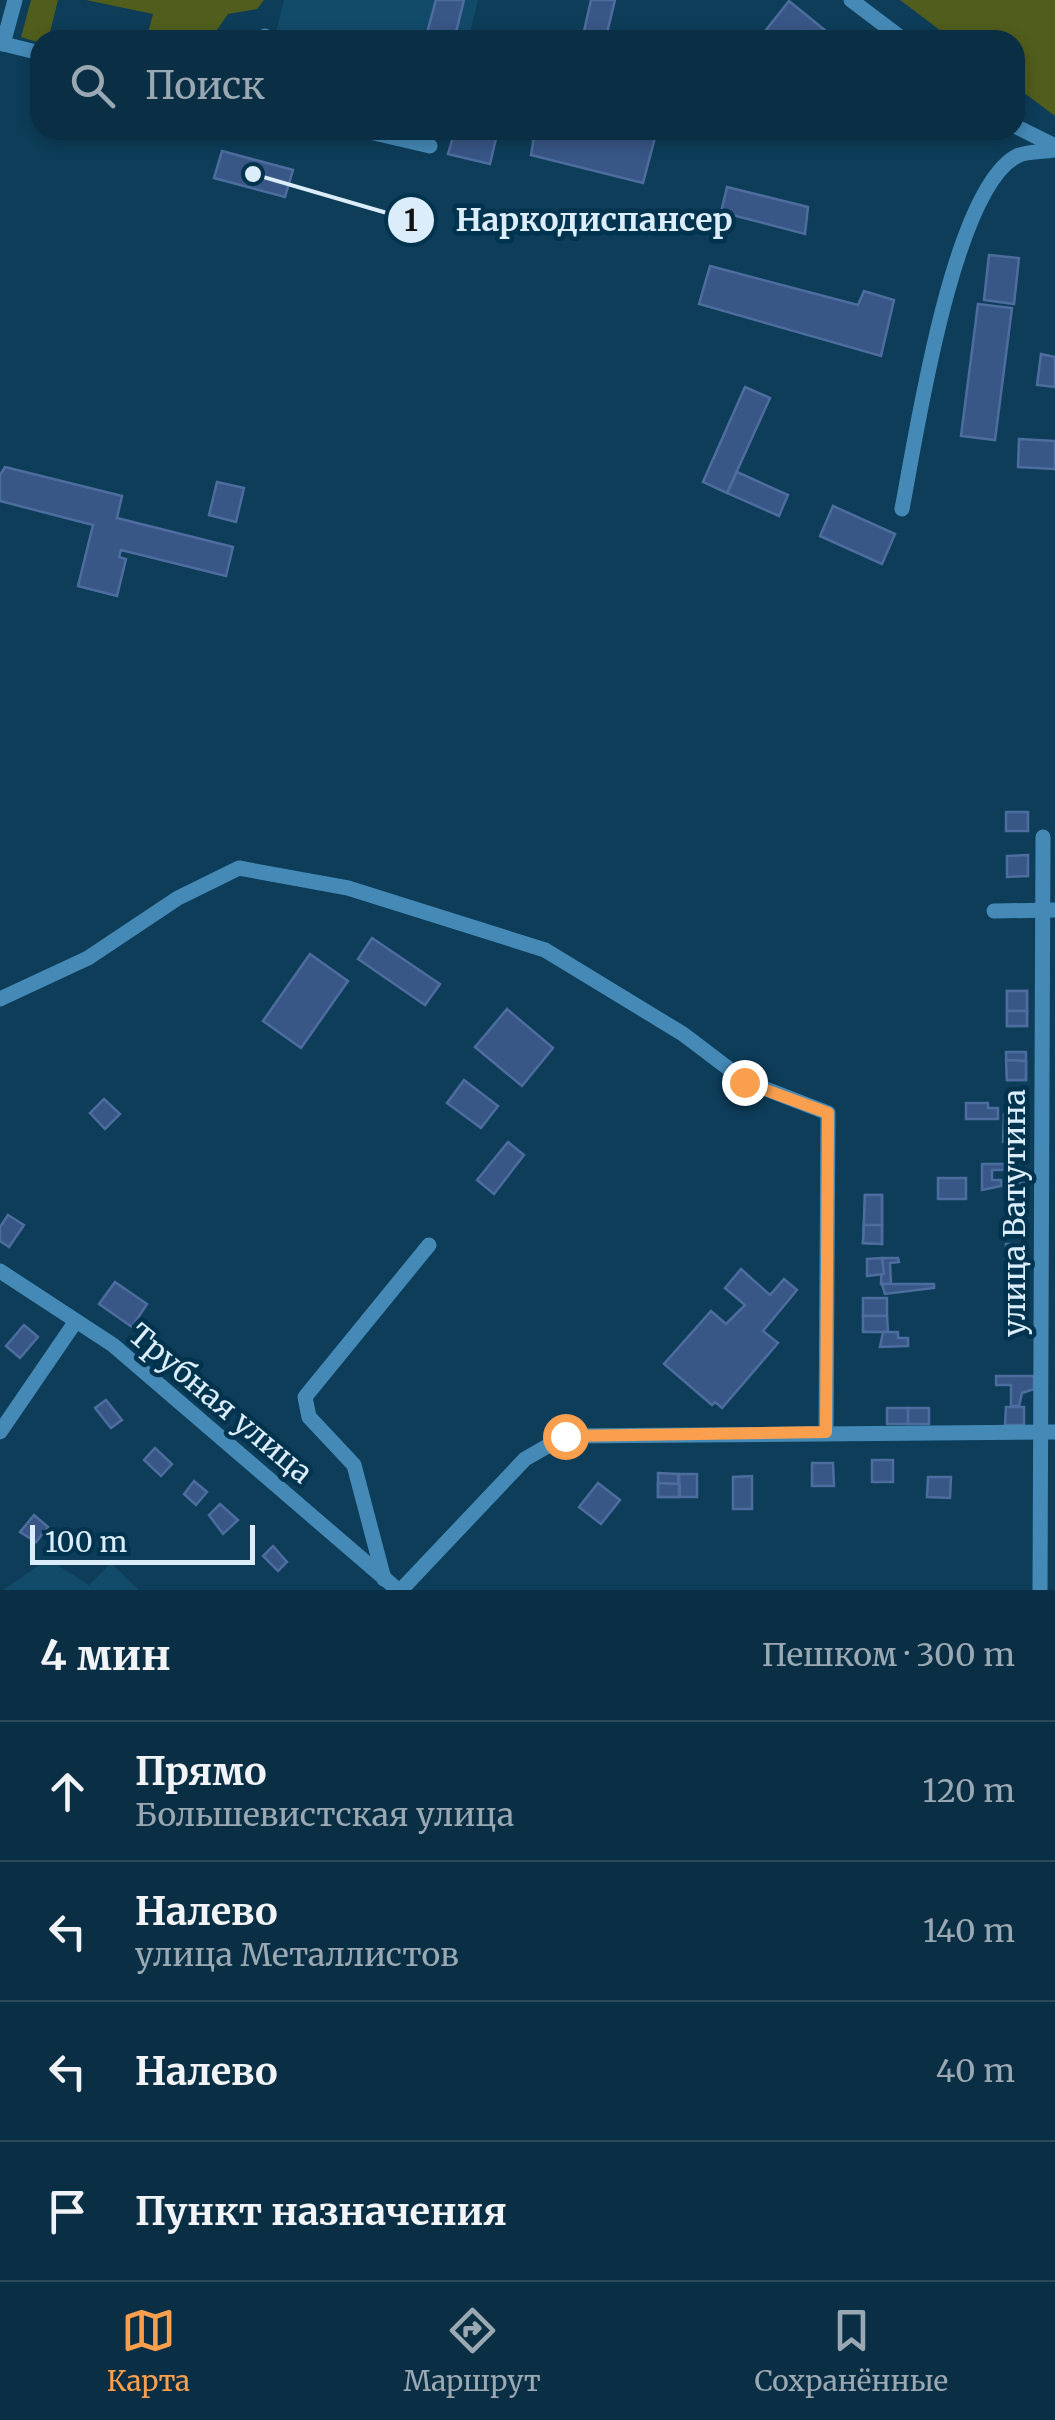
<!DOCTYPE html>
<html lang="ru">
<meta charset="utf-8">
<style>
body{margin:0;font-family:Merriweather,serif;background:#183a4e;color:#f1f3f6}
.scale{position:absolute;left:30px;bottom:25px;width:225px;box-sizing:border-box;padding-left:10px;border:5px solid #dbedfa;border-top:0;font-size:28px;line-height:35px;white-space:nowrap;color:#dbedfa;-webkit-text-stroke:8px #00334e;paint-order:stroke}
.stop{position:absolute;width:30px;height:30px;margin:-22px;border:8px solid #fa9f4e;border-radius:50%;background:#fff}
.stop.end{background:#fa9f4e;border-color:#fff;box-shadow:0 2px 10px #0008}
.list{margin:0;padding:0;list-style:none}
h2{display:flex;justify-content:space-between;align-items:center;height:130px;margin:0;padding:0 40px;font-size:42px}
h2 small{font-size:32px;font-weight:400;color:#99a8b2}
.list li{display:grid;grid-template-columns:65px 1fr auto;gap:30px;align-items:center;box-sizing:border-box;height:140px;padding:0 40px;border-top:2px solid #2a4a5c}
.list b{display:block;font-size:38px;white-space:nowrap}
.list p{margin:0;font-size:32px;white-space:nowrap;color:#99a8b2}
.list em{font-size:32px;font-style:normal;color:#99a8b2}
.icon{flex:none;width:55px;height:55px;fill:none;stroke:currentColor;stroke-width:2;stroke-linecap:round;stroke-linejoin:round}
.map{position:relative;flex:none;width:1055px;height:1590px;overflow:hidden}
.search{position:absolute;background:#0a2e43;box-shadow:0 5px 15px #0003;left:30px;right:30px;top:30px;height:110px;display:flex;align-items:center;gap:25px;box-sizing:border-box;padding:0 35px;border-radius:30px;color:#99a8b2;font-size:38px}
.sheet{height:690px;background:#0a2e43}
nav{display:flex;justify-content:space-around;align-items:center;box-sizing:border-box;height:140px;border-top:2px solid #2a4a5c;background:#0a2e43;font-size:28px;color:#99a8b2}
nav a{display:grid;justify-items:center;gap:5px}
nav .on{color:#fa9f4e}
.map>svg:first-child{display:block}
.built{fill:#124a69}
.green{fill:#505d1c}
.building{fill:#385686;stroke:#4e6d9f;stroke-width:2.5}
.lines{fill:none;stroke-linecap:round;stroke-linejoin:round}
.minor{stroke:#458ab7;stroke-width:15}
.route{stroke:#fa9f4e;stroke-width:12}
.labels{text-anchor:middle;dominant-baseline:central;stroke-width:9;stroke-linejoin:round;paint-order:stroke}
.street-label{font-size:30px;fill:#dbedfa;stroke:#00334e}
.leader{fill:none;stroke:#dbedfa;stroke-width:4}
.callout-dot{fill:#dbedfa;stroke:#00334e;stroke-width:4}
.mark-label{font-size:30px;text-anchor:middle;font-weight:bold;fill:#111}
.callout-label{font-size:32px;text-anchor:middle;font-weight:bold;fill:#dbedfa;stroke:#00334e;stroke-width:9;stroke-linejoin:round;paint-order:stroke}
</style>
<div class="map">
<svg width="1055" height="1590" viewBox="0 0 1055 1590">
<rect width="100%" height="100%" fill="#0d3d59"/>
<g class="built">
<polygon points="284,0 478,0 468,40 274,40"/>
<polygon points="48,1559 89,1585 111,1563 139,1590 3,1590"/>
</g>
<g class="green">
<polygon points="31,0 58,0 48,40 40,43 21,37"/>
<polygon points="86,0 264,0 257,9 228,14 210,40 146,40 153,14"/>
<polygon points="900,0 1055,0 1055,116 1015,86 1015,40 953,40"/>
</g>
<g class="building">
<polygon points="436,0 464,0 454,40 425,40"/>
<polygon points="591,0 615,0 606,37 615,40 582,40"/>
<polygon points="789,1 837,40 813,40 801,31 794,40 758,40"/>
<polygon points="455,130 498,130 490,164 448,154"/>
<polygon points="535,130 657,130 643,183 531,155"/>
<polygon points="222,151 293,170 285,197 214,178"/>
<polygon points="727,187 808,207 805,234 721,212"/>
<polygon points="989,255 1019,258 1014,304 984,300"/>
<polygon points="710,266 858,305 864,291 894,300 881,356 699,304"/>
<polygon points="978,304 1012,308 995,440 961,436"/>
<polygon points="1041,354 1055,357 1055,387 1037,385"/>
<polygon points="745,387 770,398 727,493 703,482"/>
<polygon points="1019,439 1055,441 1055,469 1018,467"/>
<polygon points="5,467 122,496 117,518 233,547 226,576 121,550 119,557 126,559 117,596 78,586 93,525 0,501 0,475"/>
<polygon points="737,472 788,495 779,516 727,493"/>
<polygon points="217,482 244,488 236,522 209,515"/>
<polygon points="833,506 895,534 882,564 820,536"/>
<rect x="1006" y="812" width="22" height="19"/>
<polygon points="1028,855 1028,876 1007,877 1007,856"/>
<polygon points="372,938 440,984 425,1005 358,959"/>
<polygon points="310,954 348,981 301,1048 263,1021"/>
<rect x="1007" y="991" width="20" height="35"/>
<rect x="1007" y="991" width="20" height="20"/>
<polygon points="507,1009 553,1048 522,1086 475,1047"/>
<rect x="1007" y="1011" width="20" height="15"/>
<polygon points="1006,1052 1026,1052 1026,1080 1007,1080"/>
<polygon points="1006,1060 1026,1061 1026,1080 1007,1080"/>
<polygon points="464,1080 498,1106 481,1128 447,1103"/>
<polygon points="104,1099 120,1114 105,1129 90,1113"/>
<polygon points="966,1103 988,1103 988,1108 998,1108 998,1119 966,1119"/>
<polygon points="1004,1114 1026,1114 1026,1142 1003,1142"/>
<polygon points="508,1142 524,1155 494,1194 477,1180"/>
<polygon points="982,1164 1004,1164 1004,1170 992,1170 992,1180 1001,1180 1001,1186 982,1190"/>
<rect x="938" y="1178" width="28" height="21"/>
<rect x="1006" y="1183" width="20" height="23"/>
<polygon points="865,1195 882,1195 882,1225 864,1225"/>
<polygon points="865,1195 882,1195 882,1244 863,1243"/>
<polygon points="8,1215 24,1225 9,1247 0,1241 0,1227"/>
<polygon points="864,1225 882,1225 882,1244 863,1243"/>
<rect x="1006" y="1244" width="20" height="21"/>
<polygon points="882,1258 898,1258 899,1262 890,1263 891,1284 881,1284"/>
<polygon points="882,1258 884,1274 867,1276 867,1259"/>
<polygon points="741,1269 770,1295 784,1279 797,1290 763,1331 778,1343 722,1408 715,1402 712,1405 664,1364 711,1311 726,1324 745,1305 725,1288"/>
<polygon points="115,1282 147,1304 132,1327 99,1304"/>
<polygon points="882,1284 934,1284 934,1288 885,1294"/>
<polygon points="1007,1294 1026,1295 1024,1324 1006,1323"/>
<rect x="863" y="1298" width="24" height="18"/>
<polygon points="863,1316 887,1316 888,1332 863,1332"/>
<polygon points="24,1325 38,1337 20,1358 6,1346"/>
<polygon points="883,1332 898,1332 898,1338 908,1338 908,1346 880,1347"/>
<polygon points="996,1376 1034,1376 1034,1389 1022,1393 1019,1406 1011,1406 1011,1385 996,1385"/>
<polygon points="106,1400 122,1420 111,1428 95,1408"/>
<polygon points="1006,1407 1024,1407 1024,1425 1005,1425"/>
<polygon points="887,1408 908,1408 909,1424 887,1424"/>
<rect x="908" y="1408" width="21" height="16"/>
<polygon points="155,1448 172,1464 161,1476 144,1460"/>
<rect x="872" y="1460" width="21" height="22"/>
<polygon points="812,1463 833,1463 834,1486 812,1486"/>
<polygon points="658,1473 678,1474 679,1497 658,1497"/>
<polygon points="679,1474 697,1474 697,1497 680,1497"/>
<polygon points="752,1476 752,1509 733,1509 733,1477"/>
<polygon points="928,1477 951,1477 950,1498 927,1497"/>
<polygon points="194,1481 207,1492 196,1505 184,1494"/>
<polygon points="598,1483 620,1500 601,1524 579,1507"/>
<polygon points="658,1483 679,1484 679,1497 658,1497"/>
<polygon points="220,1504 238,1520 223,1534 209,1515"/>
<polygon points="34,1515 48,1527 36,1542 20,1532"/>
<polygon points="273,1546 287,1562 278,1571 263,1556"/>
</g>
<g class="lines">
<g class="minor">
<polyline points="851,0 904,40"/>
<polyline points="256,40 265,36"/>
<polyline points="0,43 40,53"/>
<polyline points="3,44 15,0"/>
<polyline points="1015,126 1055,146"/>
<polyline points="361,130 430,146"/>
<path d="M902,509C916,437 952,190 1017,156C1027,151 1044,152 1055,150"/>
<polyline points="994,911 1055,910"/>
<polyline points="0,999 88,958 178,898 239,868 348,888 545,950 683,1034 745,1081 828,1113 826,1432"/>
<polyline points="0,1271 113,1345 398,1590"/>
<polyline points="0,1432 76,1321"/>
<polyline points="384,1579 354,1465 309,1417 305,1397 429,1245"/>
<polyline points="401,1590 525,1459 565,1436 1055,1432"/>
<polyline points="1040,1590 1043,837"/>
</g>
</g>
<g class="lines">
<polyline class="route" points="565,1436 826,1432 828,1113 744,1082"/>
</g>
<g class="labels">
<g class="street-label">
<text transform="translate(1014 1213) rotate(-90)">улица Ватутина</text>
<text transform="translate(221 1403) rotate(40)">Трубная улица</text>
</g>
</g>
<path class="leader" d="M253 174L411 220"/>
<g class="callout-dot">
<circle cx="253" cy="174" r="10"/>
<circle cx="411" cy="220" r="25"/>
</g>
<g class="mark-label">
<text x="411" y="231">1</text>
</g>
<g class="callout-label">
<text x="594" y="231">Наркодиспансер</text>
</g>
</svg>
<div class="scale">100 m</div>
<div class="stop" style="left:565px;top:1436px"></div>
<div class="stop end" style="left:744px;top:1082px"></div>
<div class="search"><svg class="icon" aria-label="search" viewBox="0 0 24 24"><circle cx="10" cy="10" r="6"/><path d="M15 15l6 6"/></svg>Поиск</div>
</div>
<section class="sheet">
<h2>4 мин<small>Пешком · 300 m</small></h2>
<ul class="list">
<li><svg class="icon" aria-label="ahead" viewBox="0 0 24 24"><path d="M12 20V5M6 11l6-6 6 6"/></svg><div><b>Прямо</b><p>Большевистская улица</p></div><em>120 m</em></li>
<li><svg class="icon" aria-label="left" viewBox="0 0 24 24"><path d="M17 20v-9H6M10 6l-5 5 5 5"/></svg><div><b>Налево</b><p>улица Металлистов</p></div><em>140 m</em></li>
<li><svg class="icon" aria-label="left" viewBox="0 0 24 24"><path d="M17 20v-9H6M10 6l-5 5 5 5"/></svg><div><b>Налево</b></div><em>40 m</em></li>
<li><svg class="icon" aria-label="arrive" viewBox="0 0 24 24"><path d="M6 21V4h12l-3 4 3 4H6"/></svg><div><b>Пункт назначения</b></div></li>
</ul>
</section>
<nav>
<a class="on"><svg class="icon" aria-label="map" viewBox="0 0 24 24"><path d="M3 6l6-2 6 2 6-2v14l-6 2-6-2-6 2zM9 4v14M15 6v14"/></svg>Карта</a>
<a><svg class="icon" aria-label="directions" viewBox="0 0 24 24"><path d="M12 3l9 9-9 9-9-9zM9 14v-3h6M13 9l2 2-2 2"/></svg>Маршрут</a>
<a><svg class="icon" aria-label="saved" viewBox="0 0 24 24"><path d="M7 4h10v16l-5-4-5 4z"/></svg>Сохранённые</a>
</nav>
